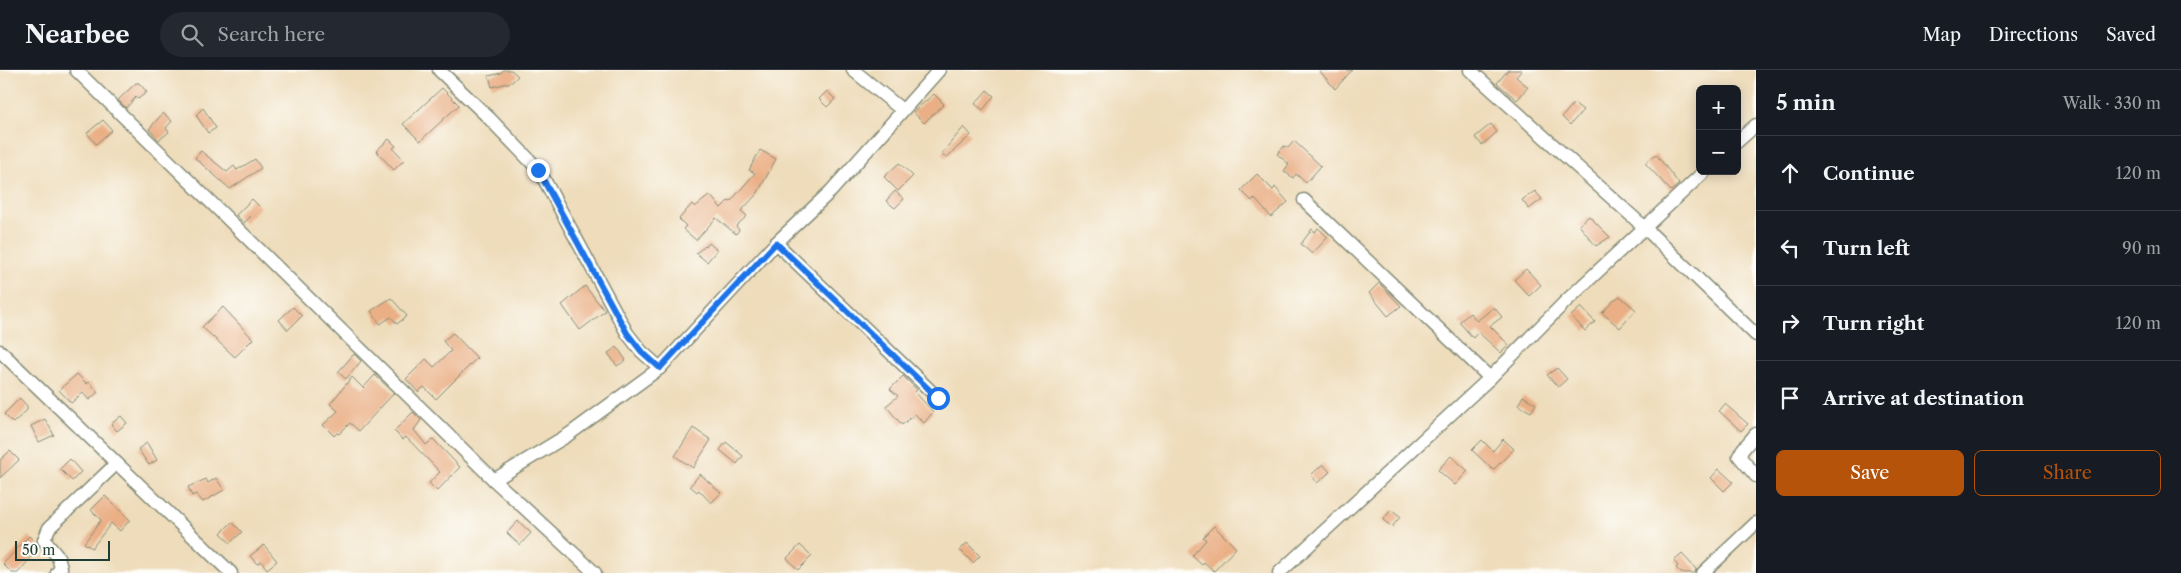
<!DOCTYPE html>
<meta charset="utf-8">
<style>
body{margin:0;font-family:"Libre Caslon Text",serif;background:#242831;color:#f1f3f6}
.controls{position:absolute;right:15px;top:15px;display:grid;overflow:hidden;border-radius:8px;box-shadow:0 2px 12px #0003}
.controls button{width:45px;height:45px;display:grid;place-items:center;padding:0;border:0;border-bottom:1px solid #363941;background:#171b24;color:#f1f3f6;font:25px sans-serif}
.scale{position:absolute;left:15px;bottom:12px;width:95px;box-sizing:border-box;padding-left:5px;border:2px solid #1f3d34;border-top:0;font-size:14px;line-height:18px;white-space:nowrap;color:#1f3d34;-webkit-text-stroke:4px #fdfcf7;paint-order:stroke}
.stop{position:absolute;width:15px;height:15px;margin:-11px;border:4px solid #1a73e8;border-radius:50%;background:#fff}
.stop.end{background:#1a73e8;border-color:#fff;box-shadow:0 1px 5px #0008}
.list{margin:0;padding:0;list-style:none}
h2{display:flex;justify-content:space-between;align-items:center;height:65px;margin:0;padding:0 20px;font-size:21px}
h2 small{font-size:16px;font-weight:400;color:#9ea1a6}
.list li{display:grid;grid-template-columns:32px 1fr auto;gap:15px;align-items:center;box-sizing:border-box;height:75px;padding:0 20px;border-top:1px solid #363941}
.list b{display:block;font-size:19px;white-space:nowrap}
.list em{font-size:16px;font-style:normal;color:#9ea1a6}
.actions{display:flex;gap:10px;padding:15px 20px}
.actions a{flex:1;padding:11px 0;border:1px solid #b45309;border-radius:8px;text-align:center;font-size:18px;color:#b45309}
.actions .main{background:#b45309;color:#fff}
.icon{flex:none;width:28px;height:28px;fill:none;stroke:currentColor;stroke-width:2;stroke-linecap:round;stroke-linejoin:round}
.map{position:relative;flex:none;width:1756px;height:503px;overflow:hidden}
header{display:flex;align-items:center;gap:30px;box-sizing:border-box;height:70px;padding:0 25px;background:#171b24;border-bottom:1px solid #363941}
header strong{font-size:24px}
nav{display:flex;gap:28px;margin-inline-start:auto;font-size:18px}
.search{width:350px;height:45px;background:#242831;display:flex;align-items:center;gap:12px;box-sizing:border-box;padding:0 18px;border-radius:28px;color:#9ea1a6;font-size:19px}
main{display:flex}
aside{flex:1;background:#171b24}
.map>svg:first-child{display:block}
.building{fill:#eaaf85}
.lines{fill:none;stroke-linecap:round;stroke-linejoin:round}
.street-casing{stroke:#868c77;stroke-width:15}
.street{stroke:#fff;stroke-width:12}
.route{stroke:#1a73e8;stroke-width:6}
</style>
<header>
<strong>Nearbee</strong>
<div class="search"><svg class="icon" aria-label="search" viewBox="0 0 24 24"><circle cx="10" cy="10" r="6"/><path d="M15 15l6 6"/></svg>Search here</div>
<nav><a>Map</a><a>Directions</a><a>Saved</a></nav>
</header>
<main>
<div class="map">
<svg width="1756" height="503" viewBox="0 0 1756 503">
<rect width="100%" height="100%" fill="#fdfcf7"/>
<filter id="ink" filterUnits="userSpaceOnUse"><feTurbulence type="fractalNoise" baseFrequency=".02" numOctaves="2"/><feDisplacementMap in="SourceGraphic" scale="10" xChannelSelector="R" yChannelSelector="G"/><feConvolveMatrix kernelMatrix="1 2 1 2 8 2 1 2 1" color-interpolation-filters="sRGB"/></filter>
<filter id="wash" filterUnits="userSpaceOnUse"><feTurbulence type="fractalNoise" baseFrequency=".0096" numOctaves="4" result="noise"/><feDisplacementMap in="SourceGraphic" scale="20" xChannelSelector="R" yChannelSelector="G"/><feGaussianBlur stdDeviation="1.12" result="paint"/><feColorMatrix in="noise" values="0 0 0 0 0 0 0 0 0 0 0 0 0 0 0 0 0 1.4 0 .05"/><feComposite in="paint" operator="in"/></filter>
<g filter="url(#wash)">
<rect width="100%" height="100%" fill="#eedcba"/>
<g id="blocks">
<g class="building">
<polygon points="503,0 511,0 518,6 512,12 492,17 489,6 501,3"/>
<polygon points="1319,0 1352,0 1335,19"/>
<polygon points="1508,0 1522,0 1516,7 1528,17 1517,30 1497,13"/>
<polygon points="136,13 139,13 147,22 138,29 136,27 126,38 118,30"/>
<polygon points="442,18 459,35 420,71 403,54"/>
<polygon points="987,20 994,26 983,40 975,34"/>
<polygon points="827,21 835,29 827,37 819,29"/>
<polygon points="934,24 944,34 924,53 913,42"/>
<polygon points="1574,33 1583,40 1570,55 1562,47"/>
<polygon points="203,38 216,58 208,63 196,45"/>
<polygon points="163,43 172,51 166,58 169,62 159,70 149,59"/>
<polygon points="103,50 112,60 96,74 87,63"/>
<polygon points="1491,54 1497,62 1482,75 1475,67"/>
<polygon points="964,57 971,65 946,88 941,84"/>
<polygon points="389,69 396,76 393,78 404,90 394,100 376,81"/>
<polygon points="1294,71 1321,96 1306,113 1296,104 1293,108 1284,101 1289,94 1277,84 1284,76 1288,78"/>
<polygon points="760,80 776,89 757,124 741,141 747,146 736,156 739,160 736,164 716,148 696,170 683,159 686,156 679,149 692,134 695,137 710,125 721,138 728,131 730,132 755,103 749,100"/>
<polygon points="201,81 227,102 234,96 237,100 255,89 261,98 230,119 195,88"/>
<polygon points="1656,84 1679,114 1671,121 1645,93"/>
<polygon points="899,93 913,106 898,121 884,107"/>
<polygon points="1257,104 1273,120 1275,117 1288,132 1271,147 1254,128 1252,131 1241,120"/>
<polygon points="895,121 904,129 895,138 886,131"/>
<polygon points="1535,121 1542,129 1529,139 1522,130"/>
<polygon points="252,129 260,137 244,153 236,145"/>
<polygon points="1589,146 1610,167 1596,176 1579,155"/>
<polygon points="1318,158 1328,167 1312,184 1301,174 1312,159 1315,162"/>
<polygon points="709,173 717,180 707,192 696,183"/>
<polygon points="1526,199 1541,215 1529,226 1514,210"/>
<polygon points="1379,213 1401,236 1388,246 1369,223"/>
<polygon points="585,216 605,241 580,260 562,235"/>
<polygon points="1620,226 1636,240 1620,258 1602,243 1614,230"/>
<polygon points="391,228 407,246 397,254 391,247 380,254 371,241"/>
<polygon points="223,237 253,269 235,287 202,257"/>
<polygon points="293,237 302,246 288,260 279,250"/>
<polygon points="1494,237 1502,247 1490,256 1509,275 1501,283 1478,262 1473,268 1459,252 1470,243 1477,251"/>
<polygon points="1581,237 1595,252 1585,261 1571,246"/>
<polygon points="453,263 477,288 436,329 424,317 418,322 406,309 426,289 434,297 451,281 443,271"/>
<polygon points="617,277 626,290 617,296 608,283"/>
<polygon points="354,284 361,291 346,309 338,302"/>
<polygon points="1557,298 1567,309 1558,317 1547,305"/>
<polygon points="77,304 87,314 89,312 98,322 89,330 83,323 71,333 59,320"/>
<polygon points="375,305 394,323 359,361 350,353 339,364 337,363 334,366 323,355 338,341 330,334 352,307 363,318"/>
<polygon points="903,306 917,320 915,322 933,342 924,353 915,344 902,355 886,336 898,326 890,319"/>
<polygon points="1523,326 1536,334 1531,342 1518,335"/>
<polygon points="20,328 27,336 27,340 13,353 4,344"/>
<polygon points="1725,334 1748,354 1741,361 1719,341"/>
<polygon points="413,342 421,350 414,360 426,375 433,369 460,397 437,421 429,413 440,402 406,367 403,370 394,361"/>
<polygon points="121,346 127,353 117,361 111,354"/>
<polygon points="45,349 54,365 39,372 31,356"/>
<polygon points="693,358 711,370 693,398 675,386"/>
<polygon points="1503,369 1514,379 1493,400 1472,380 1482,370 1493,381"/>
<polygon points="726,372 743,386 737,394 720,380"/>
<polygon points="147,373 157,390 149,395 138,379"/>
<polygon points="10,381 19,390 0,408 0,390"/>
<polygon points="1451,386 1468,401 1455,415 1438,400"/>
<polygon points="70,389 81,402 72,411 60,399"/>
<polygon points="1323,394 1330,402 1317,413 1311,405"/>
<polygon points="1719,399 1733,412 1724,421 1711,408"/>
<polygon points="700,404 721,423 711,433 699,420 697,422 690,416"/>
<polygon points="216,408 224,420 203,432 196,424 192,426 188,417 206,409 208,413"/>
<polygon points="105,426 130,450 120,461 111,453 92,478 84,473 101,450 91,440"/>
<polygon points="1391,440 1400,447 1392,457 1383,450"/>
<polygon points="518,451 531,463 520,475 507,463"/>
<polygon points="232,452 242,462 230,473 221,463"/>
<polygon points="1214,456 1236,478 1214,501 1204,492 1202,495 1192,486 1206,470 1203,467"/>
<polygon points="29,466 40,477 18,503 12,503 3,494"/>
<polygon points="967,473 980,486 973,493 960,480"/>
<polygon points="264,475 277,491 267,499 261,491 257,494 250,486"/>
<polygon points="800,475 812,486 798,500 787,488"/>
<polygon points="1682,484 1696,499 1695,503 1681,503 1676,498 1678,496 1674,491"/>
</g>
</g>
</g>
<g filter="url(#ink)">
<use href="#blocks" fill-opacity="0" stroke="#868c77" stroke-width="1"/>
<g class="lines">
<g class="street-casing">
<g id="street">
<polyline points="76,0 494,410 595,503"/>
<polyline points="439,0 489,48 539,100 627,263 641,281 660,298"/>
<polyline points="853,0 902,40"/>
<polyline points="1470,0 1644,157 1756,265"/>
<polyline points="1737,72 1756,55"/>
<polyline points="1304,130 1490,308"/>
<polyline points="776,173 938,328"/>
<polyline points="0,281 231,503"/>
<polyline points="1756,364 1743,379 1739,386 1756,406"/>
<polyline points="494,410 568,365 660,298 776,173 831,121 939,0"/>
<polyline points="57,503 61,498 58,487 44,470 49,458 116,394"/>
<polyline points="1279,503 1490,308 1564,233 1705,101"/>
<polyline points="1703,503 1756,453"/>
</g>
</g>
<use href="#street" class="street"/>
</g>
</g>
<g class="lines" filter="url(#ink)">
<polyline class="route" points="538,100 627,263 641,281 660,298 776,173 938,328"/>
</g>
</svg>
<div class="controls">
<button>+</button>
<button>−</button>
</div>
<div class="scale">50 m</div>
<div class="stop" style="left:938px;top:328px"></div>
<div class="stop end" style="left:538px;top:100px"></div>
</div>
<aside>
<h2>5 min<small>Walk · 330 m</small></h2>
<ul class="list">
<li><svg class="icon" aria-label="ahead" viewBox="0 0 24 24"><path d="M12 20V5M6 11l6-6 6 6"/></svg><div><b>Continue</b></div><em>120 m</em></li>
<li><svg class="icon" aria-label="left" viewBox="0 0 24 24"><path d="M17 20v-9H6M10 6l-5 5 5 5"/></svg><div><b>Turn left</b></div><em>90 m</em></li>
<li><svg class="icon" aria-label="right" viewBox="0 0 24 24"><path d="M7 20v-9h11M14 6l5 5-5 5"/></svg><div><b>Turn right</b></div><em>120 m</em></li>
<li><svg class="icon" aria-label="arrive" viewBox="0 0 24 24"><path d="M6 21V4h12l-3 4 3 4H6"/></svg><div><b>Arrive at destination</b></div></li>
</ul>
<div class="actions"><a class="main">Save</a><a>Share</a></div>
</aside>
</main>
